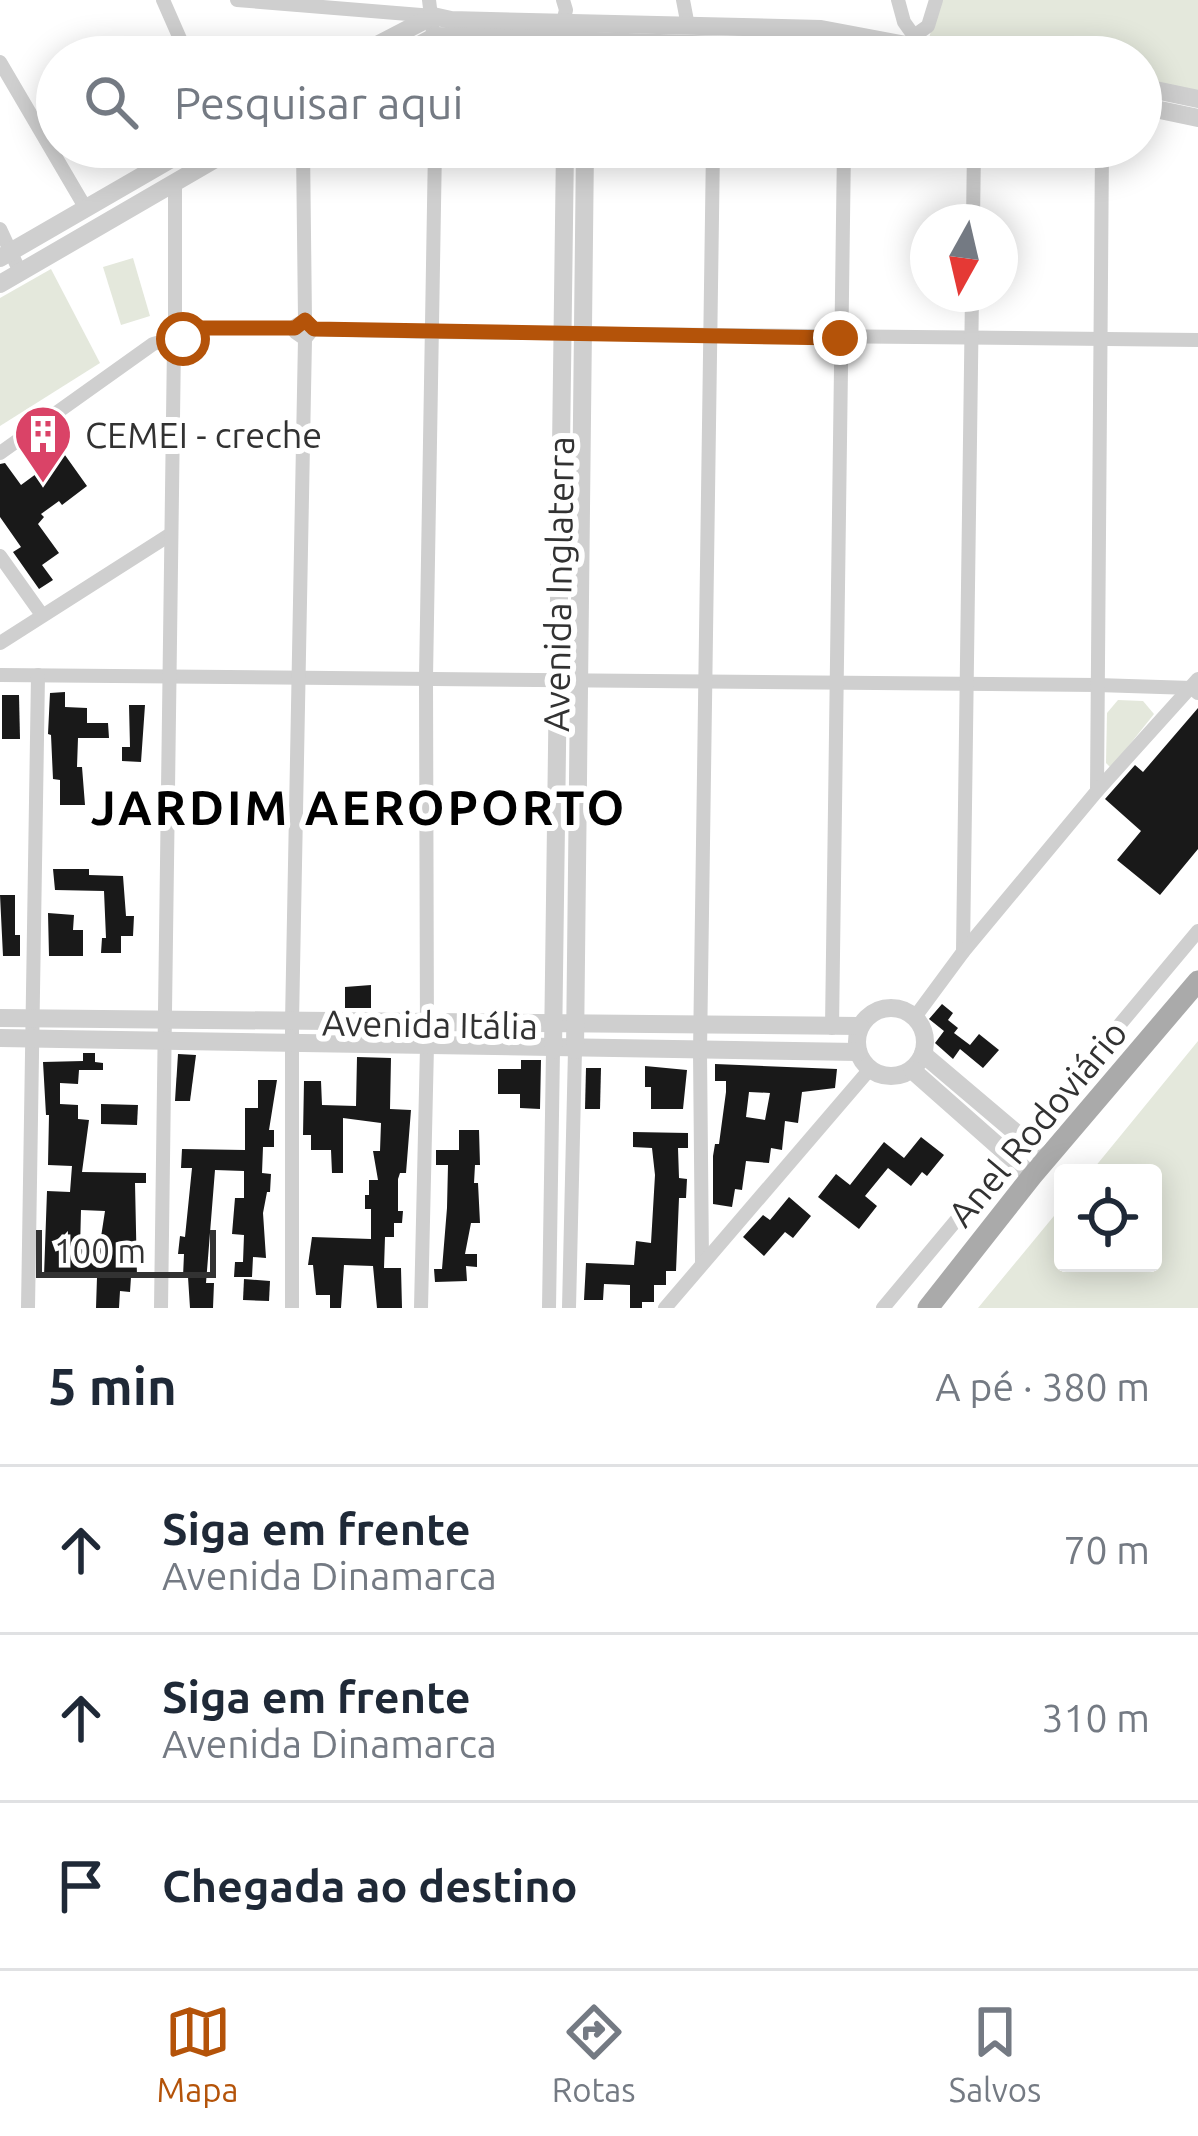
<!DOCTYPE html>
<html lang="pt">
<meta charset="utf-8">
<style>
body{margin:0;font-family:Ubuntu,sans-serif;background:#f2f2f3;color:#1f2937}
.controls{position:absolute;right:36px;bottom:36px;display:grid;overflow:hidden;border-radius:12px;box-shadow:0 6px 30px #0003}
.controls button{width:108px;height:108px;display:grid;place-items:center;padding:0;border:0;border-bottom:3px solid #e0e1e3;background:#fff;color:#1f2937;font:60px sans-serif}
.compass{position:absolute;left:910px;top:204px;width:108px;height:108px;border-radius:50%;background:#fff;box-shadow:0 6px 30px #0003;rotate:188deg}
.scale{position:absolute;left:36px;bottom:30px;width:180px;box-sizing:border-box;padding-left:12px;border:6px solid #323232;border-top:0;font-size:33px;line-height:42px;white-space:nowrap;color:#323232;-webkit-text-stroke:9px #fff;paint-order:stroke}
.stop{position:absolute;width:36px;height:36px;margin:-27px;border:9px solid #b45309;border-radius:50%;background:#fff}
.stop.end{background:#b45309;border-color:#fff;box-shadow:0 3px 12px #0008}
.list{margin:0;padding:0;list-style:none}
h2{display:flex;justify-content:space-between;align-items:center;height:156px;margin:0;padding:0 48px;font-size:51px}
h2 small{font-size:39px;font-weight:400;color:#747a83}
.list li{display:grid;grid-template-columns:78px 1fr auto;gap:36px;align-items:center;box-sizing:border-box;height:168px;padding:0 48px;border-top:3px solid #e0e1e3}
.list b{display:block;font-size:45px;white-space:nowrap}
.list p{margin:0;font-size:39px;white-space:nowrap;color:#747a83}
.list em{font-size:39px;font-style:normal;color:#747a83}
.icon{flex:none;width:66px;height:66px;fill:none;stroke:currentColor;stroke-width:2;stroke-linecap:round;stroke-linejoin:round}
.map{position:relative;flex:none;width:1198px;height:1308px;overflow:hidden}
.search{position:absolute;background:#fff;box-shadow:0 6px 30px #0003;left:36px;right:36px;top:36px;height:132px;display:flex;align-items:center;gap:30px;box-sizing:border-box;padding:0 42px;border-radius:66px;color:#747a83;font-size:45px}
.sheet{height:660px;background:#fff}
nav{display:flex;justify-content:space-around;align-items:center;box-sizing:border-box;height:168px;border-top:3px solid #e0e1e3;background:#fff;font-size:33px;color:#747a83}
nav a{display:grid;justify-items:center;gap:6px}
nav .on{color:#b45309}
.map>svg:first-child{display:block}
.green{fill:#e4e8dc}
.building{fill:#191919;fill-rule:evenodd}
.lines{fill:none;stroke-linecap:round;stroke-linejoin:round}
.minor{stroke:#cfcfcf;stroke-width:14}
.tertiary{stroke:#cfcfcf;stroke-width:18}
.primary{stroke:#aaa;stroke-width:21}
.route{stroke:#b45309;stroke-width:15}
.labels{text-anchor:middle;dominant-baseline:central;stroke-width:12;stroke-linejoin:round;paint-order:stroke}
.poi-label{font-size:36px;fill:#323232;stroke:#fff;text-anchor:start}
.street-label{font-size:36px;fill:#323232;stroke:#fff}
.district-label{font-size:48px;font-weight:bold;letter-spacing:3px;fill:#000;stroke:#fff}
</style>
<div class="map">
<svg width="1198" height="1308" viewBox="0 0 1198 1308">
<rect width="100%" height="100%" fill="#fff"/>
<g class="green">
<polygon points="940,0 1198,0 1198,92 1141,78 1141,57 1003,57 933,44 929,38"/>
<polygon points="133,258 150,316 121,325 103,267"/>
<polygon points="51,269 100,363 0,426 0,298"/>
<polygon points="1118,700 1143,701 1154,714 1111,768 1106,763 1107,713"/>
<polygon points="1198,1041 1198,1308 978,1308 1063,1205 1063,1263 1153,1263 1153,1173 1090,1173"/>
</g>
<g class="building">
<polygon points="50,434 87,486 62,505 59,501 41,514 44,517 38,524 59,553 42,565 53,580 39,589 13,552 21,547 0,517 0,464 5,463 21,485 36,474 22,454 24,450"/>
<polygon points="65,692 65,707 87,708 87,723 108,723 109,738 78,738 77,767 82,767 85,805 60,805 60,780 53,779 51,735 48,734 50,693"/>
<polygon points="2,695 19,695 20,739 2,739"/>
<polygon points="129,705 145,705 141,762 122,761 122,747 130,747"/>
<polygon points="1198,708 1198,849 1160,895 1117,860 1141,831 1105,799 1135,765 1143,772"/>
<polygon points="53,869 89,869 89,875 123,876 126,916 134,916 133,936 121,936 121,953 101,953 102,938 106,938 104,891 55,890"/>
<polygon points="0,895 15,895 15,935 20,935 20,956 3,956"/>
<polygon points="48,913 74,915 73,930 83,930 83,956 49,956"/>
<polygon points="371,985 371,1008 345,1008 345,987"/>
<polygon points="942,1004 953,1013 948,1020 958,1028 954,1033 970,1045 979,1034 999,1050 983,1068 960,1049 953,1059 935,1043 944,1031 929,1019"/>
<path d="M83,1053H95V1062L103,1063V1070H79L78,1084L60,1083V1104L78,1105V1119L89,1120L82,1172L146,1173V1183H135L137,1277H131L130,1292L120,1291L119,1308H96L97,1277L44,1276L47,1191L70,1192L72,1166L48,1165L49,1115H46L43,1062L83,1061ZM81,1210L105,1211L99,1250L80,1249Z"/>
<polygon points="178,1054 196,1055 190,1101 175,1101"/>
<polygon points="357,1057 391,1058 390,1109 411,1110 406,1173 400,1173 398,1179 398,1211 403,1211 402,1223 394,1223 394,1237 385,1237 384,1268 401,1268 402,1308 377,1308 373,1266 344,1265 341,1308 330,1308 330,1295 316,1295 313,1265 308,1265 312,1237 371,1239 371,1209 365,1209 365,1195 369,1195 369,1180 378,1180 373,1151 380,1151 381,1123 343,1118 343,1173 332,1173 331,1150 311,1150 311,1135 303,1135 304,1081 321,1081 322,1105 356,1106"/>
<polygon points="521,1060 541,1060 540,1109 520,1108 520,1094 498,1094 498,1069 521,1069"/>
<path d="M715,1064L837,1069L835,1088L802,1092L798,1123L785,1121L782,1150L771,1148L769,1163L746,1161L742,1190L735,1189L732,1207L713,1204V1156L715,1144H719L726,1092V1081H715ZM749,1092L770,1093L765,1120L746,1117Z"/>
<polygon points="645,1066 687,1070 683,1109 651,1109 651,1087 645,1087"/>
<polygon points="586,1068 601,1068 600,1109 585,1109"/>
<polygon points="258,1080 277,1080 269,1130 274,1130 274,1147 263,1147 262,1173 271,1174 270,1192 267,1192 263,1213 266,1258 253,1257 252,1277 234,1277 235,1262 243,1262 244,1235 232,1234 235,1198 244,1198 244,1171 215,1170 206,1283 214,1283 213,1308 190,1308 188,1277 183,1277 184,1254 178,1254 180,1236 185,1237 192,1168 181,1168 182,1149 245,1150 245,1108 258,1108"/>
<polygon points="101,1104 138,1105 137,1125 101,1124"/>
<polygon points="459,1130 479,1130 480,1165 475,1165 474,1183 478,1183 480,1223 471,1223 465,1254 477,1254 477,1267 466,1266 467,1281 435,1282 434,1269 442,1269 447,1208 448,1165 436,1165 436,1150 459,1150"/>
<polygon points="633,1132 688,1133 688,1148 678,1148 679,1178 687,1179 686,1198 679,1198 676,1271 666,1271 666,1285 654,1285 654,1302 642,1302 642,1308 630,1308 630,1285 604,1284 603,1300 584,1300 586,1263 634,1265 636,1241 651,1243 655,1175 652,1148 633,1147"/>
<polygon points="921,1137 944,1155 927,1176 922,1172 911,1186 888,1168 865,1196 877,1206 859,1229 818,1197 836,1174 850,1185 884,1142 904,1158"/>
<polygon points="789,1197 811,1216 793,1238 785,1232 764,1256 743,1237 763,1215 770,1220"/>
<polygon points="244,1279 270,1281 269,1301 243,1300"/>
</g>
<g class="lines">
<g class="minor">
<polyline points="163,0 188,57"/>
<polyline points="237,0 433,16"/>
<polyline points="429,0 436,57"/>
<polyline points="683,0 688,26"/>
<polyline points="898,0 904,22 914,36"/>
<polyline points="563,22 566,10 563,0"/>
<polyline points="913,46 914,36 928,26 936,0"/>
<polyline points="0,62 85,207"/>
<polyline points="303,147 305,320"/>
<polyline points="175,186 175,326"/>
<polyline points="973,222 974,147"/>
<polyline points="0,229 20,272"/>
<polyline points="313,329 305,339 295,332 296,325 305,320 313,329 433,332 1198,340"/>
<polyline points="184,334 175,326 166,335 174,344 193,328 295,328"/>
<polyline points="0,453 153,344 168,340"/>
<polyline points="0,556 42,615"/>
<polyline points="0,643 171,534"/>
<polyline points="0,675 1097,685 1192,688 1198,693"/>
<polyline points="1097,791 1102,147"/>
<polyline points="963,952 972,294"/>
<polyline points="915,1017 963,952 1097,791 1198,679"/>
<polyline points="832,1028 844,147"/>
<polyline points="702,1262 700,1052 713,147"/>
<polyline points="28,1308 38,675"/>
<polyline points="161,1308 174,344"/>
<polyline points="292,1308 292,1022 305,339"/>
<polyline points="421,1308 427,1046 426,678 435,147"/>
<polyline points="549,1308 553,1050"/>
<polyline points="569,1308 575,1050"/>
<polyline points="665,1308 870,1069"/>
<polyline points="883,1308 1198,931"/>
</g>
<g class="tertiary">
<polyline points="354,57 433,16 451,20 821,29 970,57"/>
<polyline points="397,57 436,36 820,48 876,57"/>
<polyline points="1141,87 1198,99"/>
<polyline points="1141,106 1198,118"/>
<polyline points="0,258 192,147"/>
<polyline points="0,284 236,147"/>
<circle cx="891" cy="1042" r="34"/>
<polyline points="0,1018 860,1026"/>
<polyline points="0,1038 858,1052"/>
<polyline points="553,1050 565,147"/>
<polyline points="575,1050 585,147"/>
<polyline points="923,1054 1047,1159"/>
<polyline points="912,1070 1032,1176"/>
</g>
<polyline class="primary" points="928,1308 1032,1176 1198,981"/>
</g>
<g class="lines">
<polyline class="route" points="183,339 193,328 295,328 305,320 314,329 840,338"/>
</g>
<defs>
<g id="building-pin" transform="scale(3)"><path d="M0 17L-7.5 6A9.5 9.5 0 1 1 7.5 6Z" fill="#da4367" stroke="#fff"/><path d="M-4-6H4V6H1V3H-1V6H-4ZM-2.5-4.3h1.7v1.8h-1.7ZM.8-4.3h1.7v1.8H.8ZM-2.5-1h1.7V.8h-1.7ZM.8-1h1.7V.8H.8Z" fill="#fff"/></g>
</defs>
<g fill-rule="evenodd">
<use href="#building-pin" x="43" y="434"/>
</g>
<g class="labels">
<g class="poi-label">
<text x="85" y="434">CEMEI - creche</text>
</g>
<g class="street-label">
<text transform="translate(558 584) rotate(-89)">Avenida Inglaterra</text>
<text transform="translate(430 1024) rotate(1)">Avenida Itália</text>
<text transform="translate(1037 1123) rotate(-50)">Anel Rodoviário</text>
</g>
<g class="district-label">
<text x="359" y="807">JARDIM AEROPORTO</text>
</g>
</g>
</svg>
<div class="controls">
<button><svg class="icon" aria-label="locate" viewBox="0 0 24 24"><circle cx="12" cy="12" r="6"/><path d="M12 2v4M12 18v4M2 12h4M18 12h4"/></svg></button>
</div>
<svg class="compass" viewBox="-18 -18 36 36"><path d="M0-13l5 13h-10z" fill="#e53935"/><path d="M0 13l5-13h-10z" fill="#747a83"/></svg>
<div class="scale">100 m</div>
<div class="stop" style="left:183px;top:339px"></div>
<div class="stop end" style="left:840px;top:338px"></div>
<div class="search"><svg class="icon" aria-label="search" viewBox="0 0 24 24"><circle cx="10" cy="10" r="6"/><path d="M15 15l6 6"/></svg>Pesquisar aqui</div>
</div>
<section class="sheet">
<h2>5 min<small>A pé · 380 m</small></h2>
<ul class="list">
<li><svg class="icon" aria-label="ahead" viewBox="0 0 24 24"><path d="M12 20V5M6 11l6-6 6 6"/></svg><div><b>Siga em frente</b><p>Avenida Dinamarca</p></div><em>70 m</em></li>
<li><svg class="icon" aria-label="ahead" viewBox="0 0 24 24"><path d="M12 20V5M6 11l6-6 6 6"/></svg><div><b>Siga em frente</b><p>Avenida Dinamarca</p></div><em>310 m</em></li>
<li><svg class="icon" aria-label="arrive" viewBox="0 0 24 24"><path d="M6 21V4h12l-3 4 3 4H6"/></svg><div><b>Chegada ao destino</b></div></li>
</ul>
</section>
<nav>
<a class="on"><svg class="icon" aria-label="map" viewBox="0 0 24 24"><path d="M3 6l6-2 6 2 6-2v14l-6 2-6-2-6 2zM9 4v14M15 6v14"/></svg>Mapa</a>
<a><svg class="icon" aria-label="directions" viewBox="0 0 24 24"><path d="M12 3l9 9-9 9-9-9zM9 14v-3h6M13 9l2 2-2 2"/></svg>Rotas</a>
<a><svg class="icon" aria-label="saved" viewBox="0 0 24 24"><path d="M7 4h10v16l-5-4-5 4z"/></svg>Salvos</a>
</nav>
